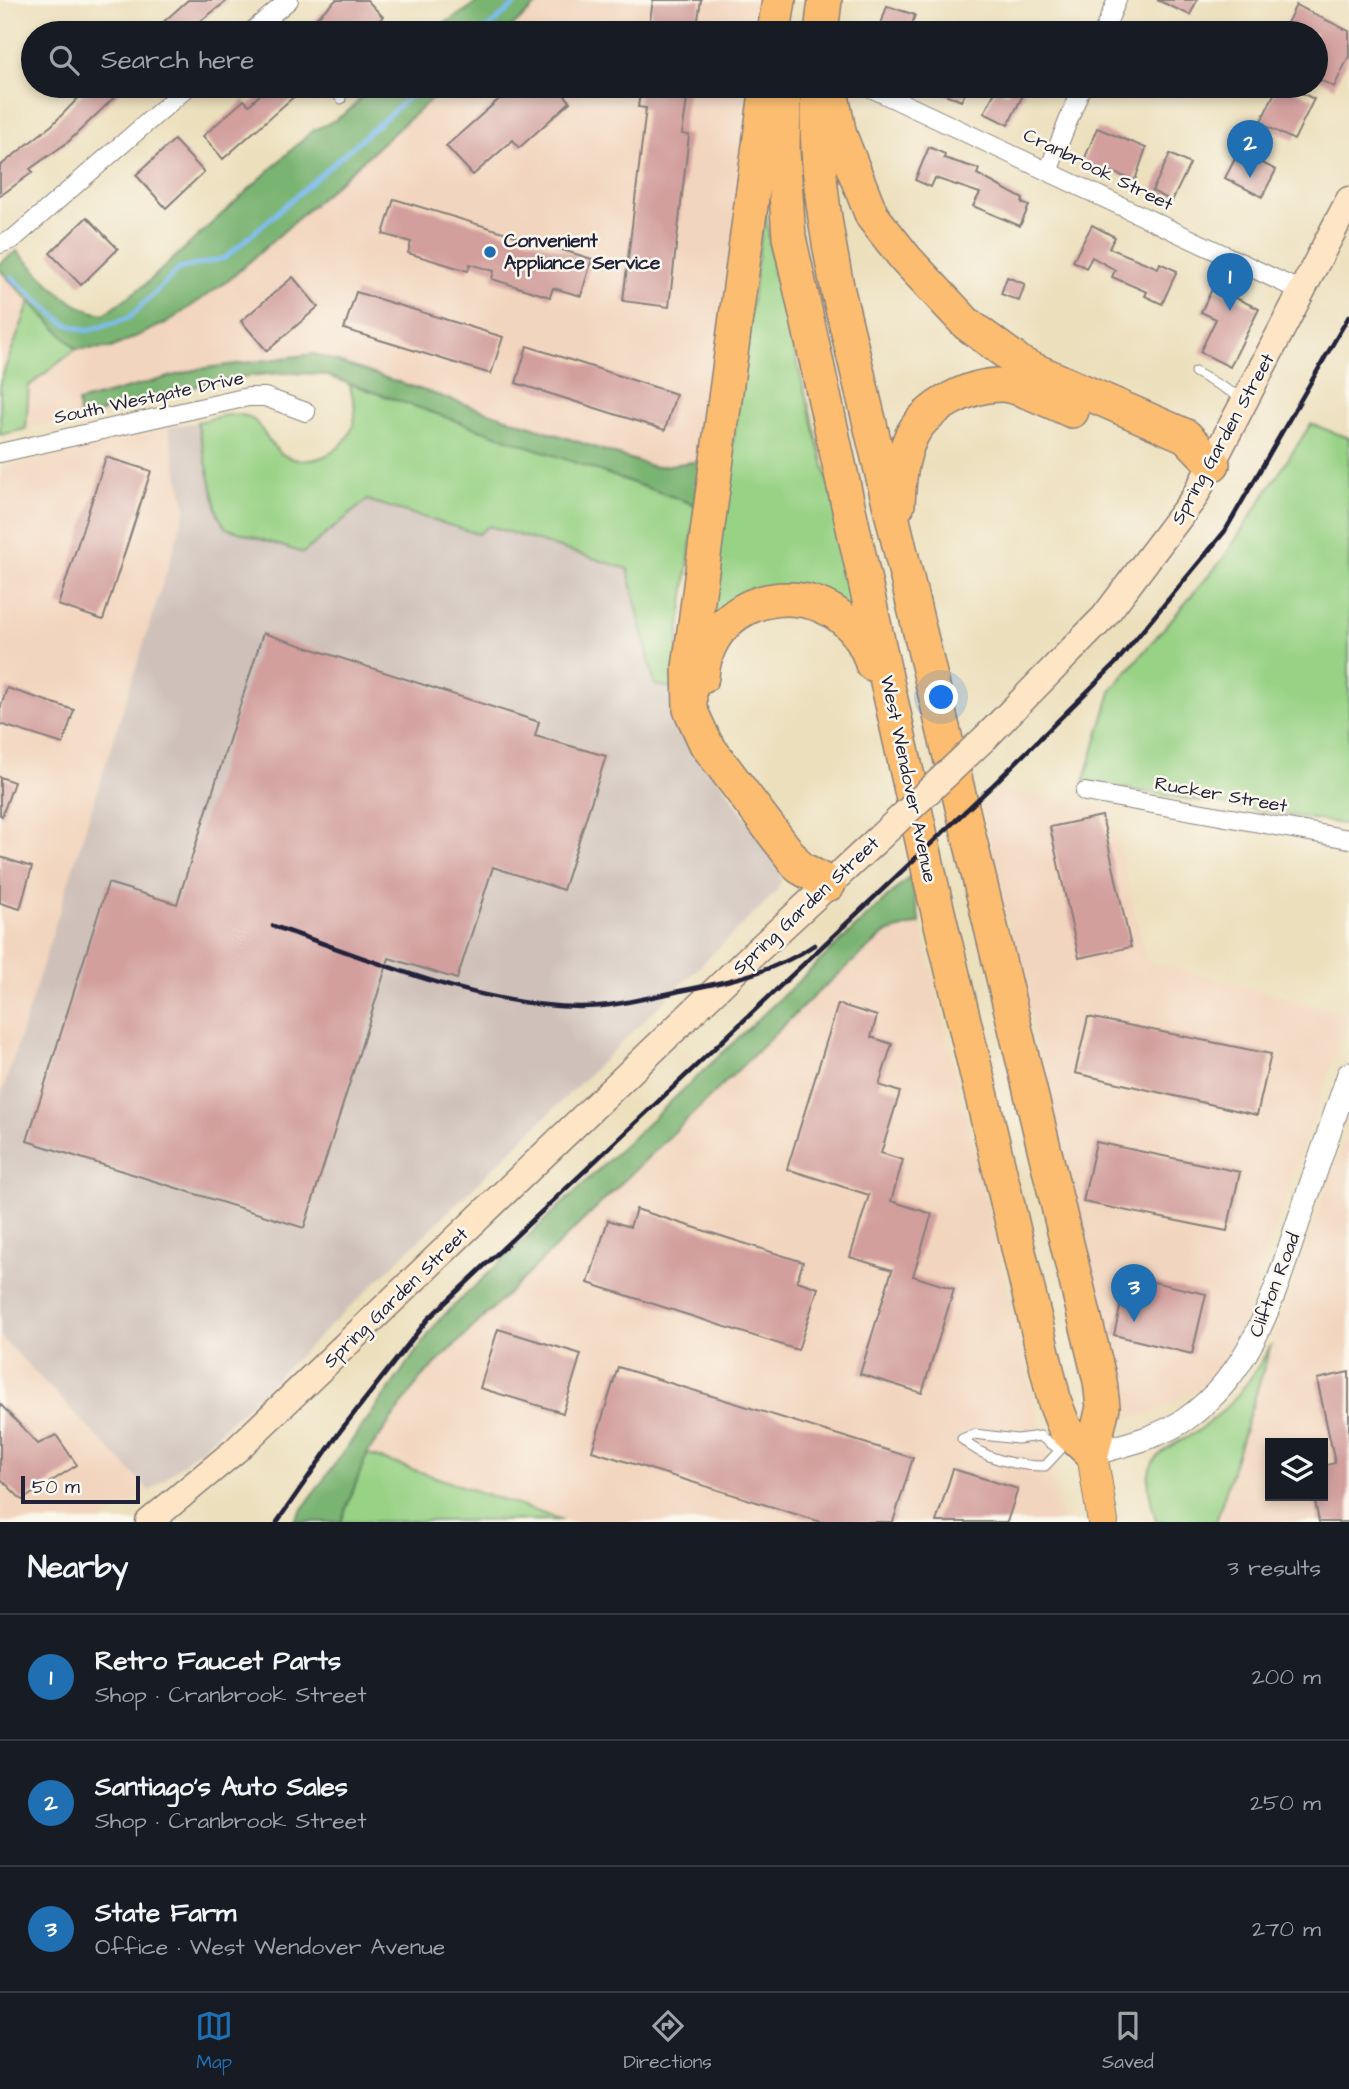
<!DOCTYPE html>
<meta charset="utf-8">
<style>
body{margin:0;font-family:"Architects Daughter",sans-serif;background:#242831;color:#f1f3f6}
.controls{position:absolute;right:21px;bottom:21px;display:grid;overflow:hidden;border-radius:0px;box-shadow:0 4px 10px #0003}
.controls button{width:63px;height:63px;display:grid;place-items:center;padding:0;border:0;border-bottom:2px solid #363941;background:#171b24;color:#f1f3f6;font:35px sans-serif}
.scale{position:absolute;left:21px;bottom:18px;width:119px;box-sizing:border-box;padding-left:7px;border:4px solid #22223b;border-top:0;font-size:19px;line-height:24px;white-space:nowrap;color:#22223b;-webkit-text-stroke:5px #fbf7ec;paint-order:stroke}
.you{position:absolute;left:942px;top:698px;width:24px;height:24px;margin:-18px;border:5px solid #fff;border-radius:50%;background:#1a73e8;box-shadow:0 0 0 10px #1a73e833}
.badge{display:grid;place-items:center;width:46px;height:46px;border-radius:50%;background:#1f6fb2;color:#fff;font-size:23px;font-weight:700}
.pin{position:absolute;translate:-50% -58px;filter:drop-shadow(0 2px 4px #0008)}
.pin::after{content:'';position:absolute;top:37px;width:24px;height:21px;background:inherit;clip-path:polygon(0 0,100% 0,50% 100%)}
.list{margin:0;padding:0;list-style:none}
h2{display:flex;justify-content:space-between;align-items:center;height:91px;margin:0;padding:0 28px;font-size:30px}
h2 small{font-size:23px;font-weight:400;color:#9ea1a6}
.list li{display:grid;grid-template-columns:46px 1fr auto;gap:21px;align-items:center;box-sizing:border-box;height:126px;padding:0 28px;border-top:2px solid #363941}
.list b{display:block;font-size:26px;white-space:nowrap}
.list p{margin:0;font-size:23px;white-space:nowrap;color:#9ea1a6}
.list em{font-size:23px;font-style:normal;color:#9ea1a6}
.icon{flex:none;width:38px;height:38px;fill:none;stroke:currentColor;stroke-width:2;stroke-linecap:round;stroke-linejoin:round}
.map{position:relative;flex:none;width:1349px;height:1522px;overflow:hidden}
.search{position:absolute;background:#171b24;box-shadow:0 4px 10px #0003;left:21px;right:21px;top:21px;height:77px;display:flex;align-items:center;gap:18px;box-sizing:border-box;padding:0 24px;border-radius:38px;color:#9ea1a6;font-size:26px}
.sheet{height:469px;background:#171b24}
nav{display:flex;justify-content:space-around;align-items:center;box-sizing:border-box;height:98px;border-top:2px solid #363941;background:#171b24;font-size:19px;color:#9ea1a6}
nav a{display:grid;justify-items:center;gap:4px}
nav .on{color:#1f6fb2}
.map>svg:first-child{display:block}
.built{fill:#f2d5be;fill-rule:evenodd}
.industrial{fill:#cfc1ba}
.green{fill:#98d285;stroke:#5d7a60;stroke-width:2}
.forest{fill:#7ab472;stroke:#4e6b56;stroke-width:2}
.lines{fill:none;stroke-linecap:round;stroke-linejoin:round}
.stream{stroke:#7fbcf2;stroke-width:4.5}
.building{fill:#d29f9d}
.service-casing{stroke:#87807c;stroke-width:11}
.minor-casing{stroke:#87807c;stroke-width:20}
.tertiary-casing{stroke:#87807c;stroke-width:25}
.secondary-casing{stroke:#87807c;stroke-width:29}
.trunk-casing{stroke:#87807c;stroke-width:32}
.motorway-casing{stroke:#87807c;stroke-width:36}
.service{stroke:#fff;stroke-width:9}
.minor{stroke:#fff;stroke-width:18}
.tertiary{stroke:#fff;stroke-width:23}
.secondary{stroke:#fee5c5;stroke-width:26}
.trunk{stroke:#fcbd6f;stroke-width:30}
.motorway{stroke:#fcbd6f;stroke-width:33}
.rail{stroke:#22223b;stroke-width:4.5}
.secondary-bridge-casing{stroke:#87807c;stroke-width:29;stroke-linecap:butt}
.secondary-bridge{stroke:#fee5c5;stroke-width:26}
.poi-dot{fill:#1f6fb2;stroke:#fbf7ec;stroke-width:2.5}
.labels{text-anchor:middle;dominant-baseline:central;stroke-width:5;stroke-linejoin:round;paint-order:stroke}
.street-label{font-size:19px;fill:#22223b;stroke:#fbf7ec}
.poi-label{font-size:19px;font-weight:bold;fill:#22223b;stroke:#fbf7ec;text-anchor:start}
</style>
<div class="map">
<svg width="1349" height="1522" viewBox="0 0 1349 1522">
<rect width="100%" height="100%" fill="#fbf7ec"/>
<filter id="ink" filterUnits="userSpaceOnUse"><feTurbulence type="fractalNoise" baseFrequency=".0143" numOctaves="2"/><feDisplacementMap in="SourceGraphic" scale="14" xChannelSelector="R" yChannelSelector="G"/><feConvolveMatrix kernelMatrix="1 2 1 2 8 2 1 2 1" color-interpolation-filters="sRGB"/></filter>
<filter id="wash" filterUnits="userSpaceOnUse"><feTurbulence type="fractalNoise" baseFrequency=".00686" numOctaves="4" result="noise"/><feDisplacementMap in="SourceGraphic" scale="28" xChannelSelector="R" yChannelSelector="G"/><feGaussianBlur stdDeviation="1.57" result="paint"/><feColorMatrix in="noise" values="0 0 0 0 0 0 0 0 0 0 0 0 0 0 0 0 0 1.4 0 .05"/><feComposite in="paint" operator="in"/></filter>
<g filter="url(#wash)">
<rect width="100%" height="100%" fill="#ecdfbc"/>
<g class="built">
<polygon points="542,0 762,0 758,33 505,33"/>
<polygon points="446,86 752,86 702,461 654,467 314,354 78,402 79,418 26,429 29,386 76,349 112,348 168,322 229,280"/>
<polygon points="0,270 31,299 0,382"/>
<polygon points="168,428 186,508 0,1100 0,473 13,465"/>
<polygon points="999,790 1111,810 1146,960 1349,1015 1232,1351 1197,1390 1153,1413 1136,1417 1127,1416 1121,1409 982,807"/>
<polygon points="920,923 1063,1522 561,1522 561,1520 367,1454 421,1378 817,993 886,933"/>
<path d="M1349,1126V1522H1216L1271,1345ZM1270,1443H1323V1496H1270Z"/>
<polygon points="0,1336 150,1491 102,1522 0,1522"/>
</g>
<polygon class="industrial" points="197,422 218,515 226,528 302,553 367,500 478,534 489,526 628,569 655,685 672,688 677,718 780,868 781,881 776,892 370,1288 208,1443 150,1491 0,1336 0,1100 186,509 168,428"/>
<g class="green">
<polygon points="765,206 773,271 868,633 815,592 706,639"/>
<polygon points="31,299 76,349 29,386 26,429 0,435 0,382"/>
<path d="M349,383L696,505L672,688L655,685L628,569L489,526L478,534L367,500L303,553L226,528L218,515L197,422C212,419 231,411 246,416C261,420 267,445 282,454C311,472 353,449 355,415C356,405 351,392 349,383Z"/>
<polygon points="1311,424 1349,438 1349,825 1084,782 1112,689 1223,559"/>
<path d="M1271,1345L1216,1522H1156C1153,1506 1145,1485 1150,1469C1157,1448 1182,1442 1199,1430C1232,1407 1252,1379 1271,1345Z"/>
<polygon points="367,1454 562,1520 341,1522"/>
</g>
<g class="forest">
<path d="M479,0H542L505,33H429C446,20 464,15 479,0Z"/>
<path d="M368,86H446L229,280L168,322L111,348L76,349L0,270V263L17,251C41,274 68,310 104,314L146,284L312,131C335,121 357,110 368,86Z"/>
<path d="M314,354L654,467L702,461L696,505L325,375C244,364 157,398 79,418L78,402L198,369Z"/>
<polygon points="910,876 920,923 886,933 817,993 421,1378 367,1454 341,1522 293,1522 439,1320"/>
</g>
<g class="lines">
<g class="stream">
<polyline points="482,33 520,0"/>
<polyline points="11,277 64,323 87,331 129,318 179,269 225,258 422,86"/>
</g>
</g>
<g id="blocks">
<g class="building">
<polygon points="188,0 228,0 185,33 151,33"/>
<polygon points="336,0 367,0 383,17 365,33 326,33 314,20"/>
<polygon points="653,0 701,0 696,33 648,33"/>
<polygon points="1157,0 1197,0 1190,15"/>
<polygon points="1296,5 1349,31 1349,56 1334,87 1316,78 1316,33 1282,33"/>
<polygon points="887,6 915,15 909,33 879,30"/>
<polygon points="90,86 126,86 68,142 30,169 33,172 0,196 0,166 52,125"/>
<polygon points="269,86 291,86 298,93 223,159 203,136 244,100 249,105"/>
<polygon points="514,86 574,86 564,94 570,102 519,148 513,140 473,175 446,146"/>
<polygon points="641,86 689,86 682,134 689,135 669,307 623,301 646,108 638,107"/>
<polygon points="927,86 969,86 961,101"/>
<polygon points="1011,86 1025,91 1008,125 984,113 997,88 1007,93"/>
<polygon points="1278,86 1287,86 1314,99 1294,140 1260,123"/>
<polygon points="1097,128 1146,148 1135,180 1083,163"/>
<polygon points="174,140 204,172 166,208 136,175"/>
<polygon points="929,147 945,154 944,158 979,169 977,174 1023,199 1022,203 1029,206 1020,226 973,206 980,193 935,178 931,187 915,180"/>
<polygon points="1239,151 1276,170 1262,197 1225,178"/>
<polygon points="1170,154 1190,164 1172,201 1152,191"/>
<polygon points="394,199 592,259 581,296 553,288 550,297 492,279 494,271 470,264 468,271 408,253 411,242 383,234"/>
<polygon points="87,217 118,249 81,285 50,253"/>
<polygon points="1092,225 1115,237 1109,248 1158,268 1160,263 1177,271 1162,304 1145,296 1147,292 1112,277 1115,270 1092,257 1086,268 1073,261"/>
<polygon points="293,277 318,307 267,351 241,321"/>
<polygon points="1007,277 1025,284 1019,301 1001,294"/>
<polygon points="1213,287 1259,309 1230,367 1200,352 1216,319 1201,312"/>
<polygon points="356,292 503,337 491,374 344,329"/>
<polygon points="527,346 676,394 665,430 516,383"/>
<polygon points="106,457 151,471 103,620 58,605"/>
<polygon points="263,633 539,722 535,736 606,756 563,890 493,867 457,979 389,958 304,1228 27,1141 108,883 177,904"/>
<polygon points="7,688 74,710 63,744 0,724 0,709"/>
<polygon points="0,777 14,782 2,816 0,815"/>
<polygon points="1102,816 1131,947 1079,958 1050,827"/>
<polygon points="0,857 32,867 20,909 0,903"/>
<polygon points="838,1004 877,1016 871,1037 892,1044 879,1085 900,1092 881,1153 903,1160 891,1201 932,1214 913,1276 954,1289 922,1393 860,1374 892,1270 850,1257 869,1195 787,1169"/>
<polygon points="1088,1017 1271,1054 1257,1115 1075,1073"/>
<polygon points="1096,1142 1240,1172 1227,1231 1083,1202"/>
<polygon points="636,1209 803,1262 797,1281 818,1288 798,1350 588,1283 608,1220 630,1227"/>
<polygon points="1127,1276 1206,1294 1192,1354 1114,1335"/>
<polygon points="498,1329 581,1354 563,1413 480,1388"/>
<polygon points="618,1367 913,1458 893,1522 821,1522 592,1451"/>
<polygon points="1349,1372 1349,1522 1319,1522 1314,1496 1323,1496 1323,1466 1335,1463 1317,1379"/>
<polygon points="0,1404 38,1444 56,1435 77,1465 22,1500 0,1478"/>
<polygon points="953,1469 1018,1489 1007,1522 936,1522"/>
</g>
</g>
</g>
<g filter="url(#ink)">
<use href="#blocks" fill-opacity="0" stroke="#87807c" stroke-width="2"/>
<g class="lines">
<g class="service-casing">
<g id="service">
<polyline points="271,16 286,33"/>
<polyline points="330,86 341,99"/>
<polyline points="1195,372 1242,398"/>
<path d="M974,1434L1017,1439L1040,1436L1060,1450L1045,1466C1016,1466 983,1459 962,1439Z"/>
</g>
</g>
<g class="minor-casing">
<g id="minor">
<polyline points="250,33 289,0"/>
<polyline points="1103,33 1117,0"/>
<polyline points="873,89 1303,292"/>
<polyline points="1049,169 1082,86"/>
<polyline points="0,244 13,239 189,86"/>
<polyline points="0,453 248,397 265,397 306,412"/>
<polyline points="1085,792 1349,839"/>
</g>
</g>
<g class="tertiary-casing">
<path id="tertiary" d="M1092,1454C1123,1445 1158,1438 1186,1419C1254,1371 1274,1294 1299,1220C1316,1171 1332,1123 1349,1074"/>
</g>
<g class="secondary-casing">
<g id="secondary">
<polyline points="987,736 1104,617 1194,498 1349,200"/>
<polyline points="149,1522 236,1450 748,959 881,836"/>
</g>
</g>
<g class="trunk-casing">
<polyline id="trunk" points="1092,1454 1103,1522"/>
</g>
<g class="motorway-casing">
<g id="motorway">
<polyline points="774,33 779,0"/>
<polyline points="821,33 825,0"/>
<path d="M784,86L783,151L789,237L934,895L1055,1403L1065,1429L1092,1454L1103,1407L1100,1381L838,291C824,222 814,156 818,86"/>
<polyline points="830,86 840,135 872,216 906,259 967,324 1023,365 1186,436 1213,464"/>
<polyline points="765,100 689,668 690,709 706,744 799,867 829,884"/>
<path d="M898,505C899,482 901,458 911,437C925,407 969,385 1001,385C1019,385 1055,404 1072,411"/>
<path d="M702,677C709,582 844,569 872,664"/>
</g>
</g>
<use href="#service" class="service"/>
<use href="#minor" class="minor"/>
<use href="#tertiary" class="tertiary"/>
<use href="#secondary" class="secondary"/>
<use href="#trunk" class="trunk"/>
<use href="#motorway" class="motorway"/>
<g class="rail">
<path d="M273,926C371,959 475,1006 580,1007C616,1007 654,996 690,989C731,981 779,970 814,945"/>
<polyline points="277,1522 341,1430 428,1319 992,786 1115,664 1225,531 1349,316"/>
</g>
<g class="secondary-bridge-casing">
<polyline id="secondary-bridge" points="881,836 987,736"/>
</g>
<use href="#secondary-bridge" class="secondary-bridge"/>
</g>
</g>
<circle class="poi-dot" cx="490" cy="252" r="7"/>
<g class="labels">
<g class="street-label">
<text transform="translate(1098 170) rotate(26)">Cranbrook Street</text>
<text transform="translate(149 398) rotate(-12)">South Westgate Drive</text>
<text transform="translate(1223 439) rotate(-61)">Spring Garden Street</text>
<text transform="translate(908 779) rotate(78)">West Wendover Avenue</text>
<text transform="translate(1221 795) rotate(10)">Rucker Street</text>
<text transform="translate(806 906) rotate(-43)">Spring Garden Street</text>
<text transform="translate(1275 1285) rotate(-69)">Clifton Road</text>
<text transform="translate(396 1298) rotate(-44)">Spring Garden Street</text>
</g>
<g class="poi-label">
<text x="504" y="241">Convenient<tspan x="504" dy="22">Appliance Service</tspan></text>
</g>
</g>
</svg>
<div class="controls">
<button><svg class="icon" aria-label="layers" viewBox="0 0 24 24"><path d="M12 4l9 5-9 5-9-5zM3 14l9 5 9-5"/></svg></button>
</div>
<div class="scale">50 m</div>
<div class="you"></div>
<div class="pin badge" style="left:1230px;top:311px">1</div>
<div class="pin badge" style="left:1250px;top:178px">2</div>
<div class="pin badge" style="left:1134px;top:1322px">3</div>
<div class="search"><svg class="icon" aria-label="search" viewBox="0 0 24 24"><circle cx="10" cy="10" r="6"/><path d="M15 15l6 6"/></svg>Search here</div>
</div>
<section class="sheet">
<h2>Nearby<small>3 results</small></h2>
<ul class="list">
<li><span class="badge">1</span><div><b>Retro Faucet Parts</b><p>Shop · Cranbrook Street</p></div><em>200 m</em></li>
<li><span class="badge">2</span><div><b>Santiago's Auto Sales</b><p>Shop · Cranbrook Street</p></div><em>250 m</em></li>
<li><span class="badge">3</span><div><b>State Farm</b><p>Office · West Wendover Avenue</p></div><em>270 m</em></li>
</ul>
</section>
<nav>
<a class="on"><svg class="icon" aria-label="map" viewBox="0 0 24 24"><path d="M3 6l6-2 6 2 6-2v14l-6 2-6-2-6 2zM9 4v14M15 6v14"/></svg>Map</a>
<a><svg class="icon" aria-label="directions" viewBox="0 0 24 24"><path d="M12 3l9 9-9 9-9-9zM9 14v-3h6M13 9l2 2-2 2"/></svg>Directions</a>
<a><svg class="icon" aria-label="saved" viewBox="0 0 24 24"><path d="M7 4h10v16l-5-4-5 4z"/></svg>Saved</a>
</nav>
